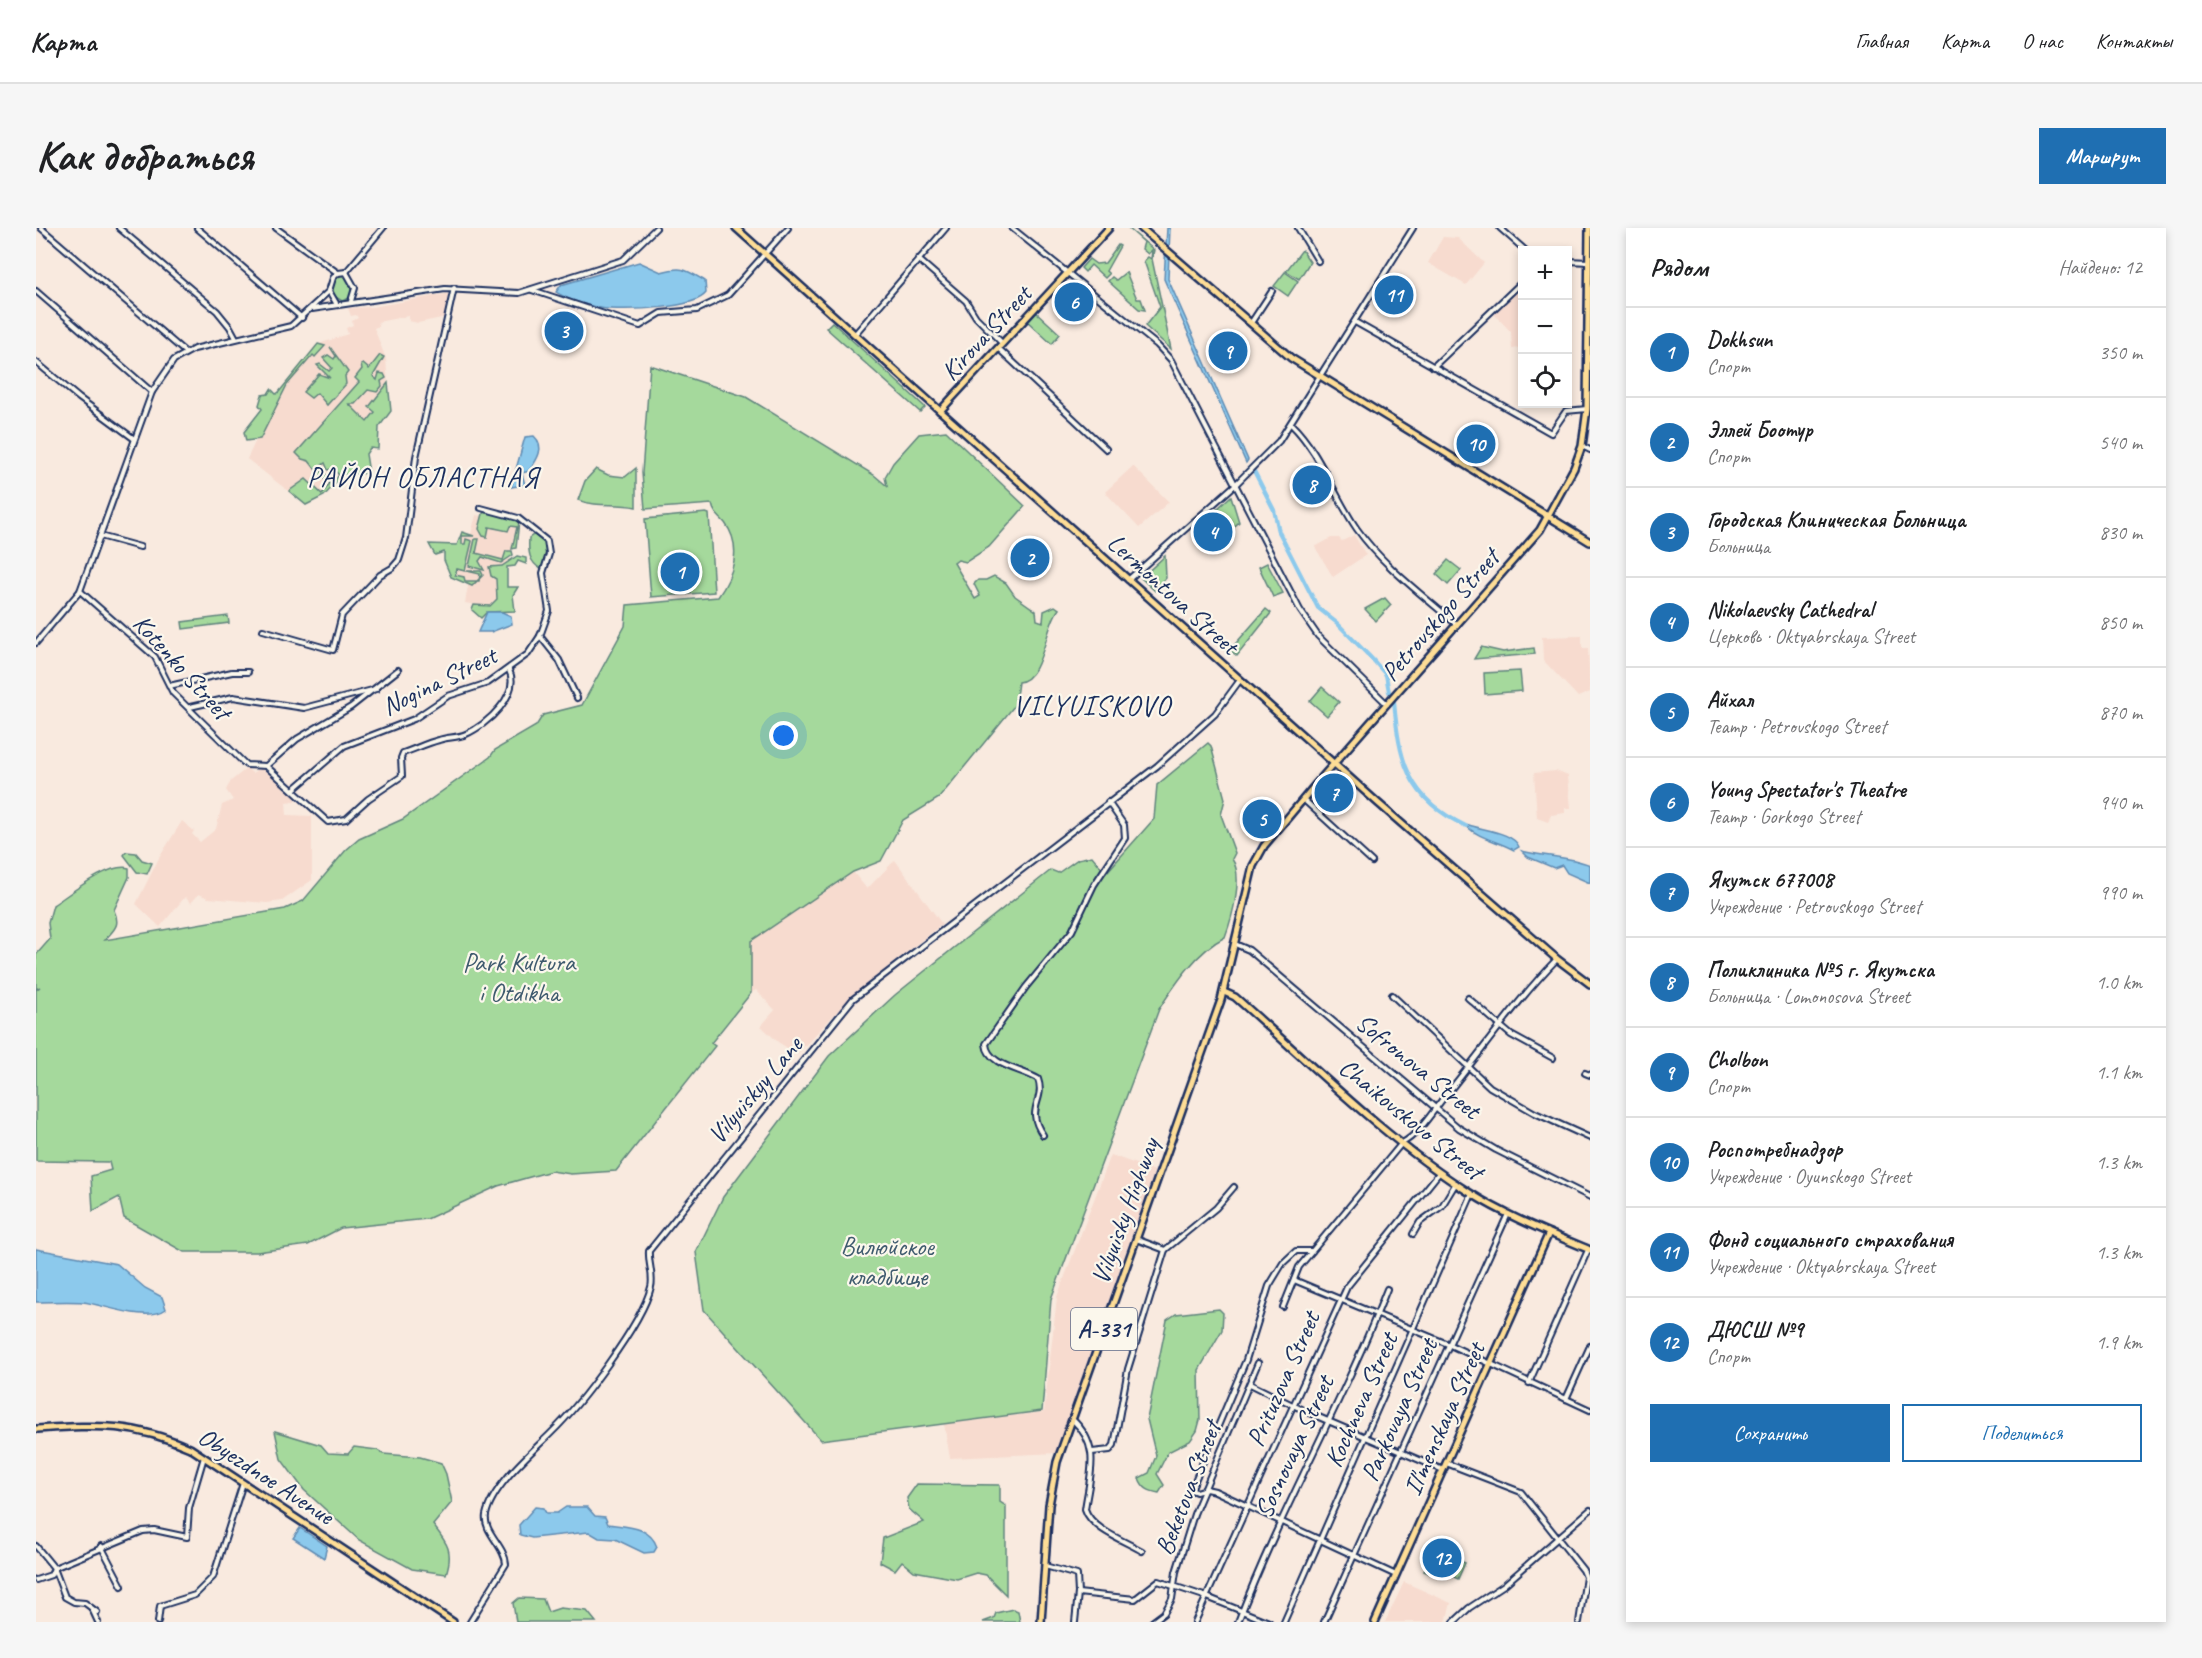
<!DOCTYPE html>
<html lang="ru">
<meta charset="utf-8">
<style>
body{margin:0;font-family:Caveat,sans-serif;background:#f6f6f6;color:#202124}
.controls{position:absolute;right:18px;top:18px;display:grid;overflow:hidden;border-radius:0px;box-shadow:0 3px 9px #0003}
.controls button{width:54px;height:54px;display:grid;place-items:center;padding:0;border:0;border-bottom:2px solid #e0e0e0;background:#fff;color:#202124;font:30px sans-serif}
.you{position:absolute;left:748px;top:508px;width:21px;height:21px;margin:-15px;border:4px solid #fff;border-radius:50%;background:#1a73e8;box-shadow:0 0 0 9px #1a73e833}
.badge{display:grid;place-items:center;width:39px;height:39px;border-radius:50%;background:#1f6fb2;color:#fff;font-size:20px;font-weight:700}
.pin{position:absolute;translate:-50% -50%;border:3px solid #fff;box-shadow:0 2px 6px #0006}
.list{margin:0;padding:0;list-style:none}
h2{display:flex;justify-content:space-between;align-items:center;height:78px;margin:0;padding:0 24px;font-size:26px}
h2 small{font-size:20px;font-weight:400;color:#757577}
.list li{display:grid;grid-template-columns:39px 1fr auto;gap:18px;align-items:center;box-sizing:border-box;height:90px;padding:0 24px;border-top:2px solid #e0e0e0}
.list b{display:block;font-size:22px;white-space:nowrap}
.list p{margin:0;font-size:20px;white-space:nowrap;color:#757577}
.list em{font-size:20px;font-style:normal;color:#757577}
.actions{display:flex;gap:12px;padding:18px 24px}
.actions a{flex:1;padding:14px 0;border:2px solid #1f6fb2;border-radius:0px;text-align:center;font-size:21px;color:#1f6fb2}
.actions .main{background:#1f6fb2;color:#fff}
.icon{flex:none;width:33px;height:33px;fill:none;stroke:currentColor;stroke-width:2;stroke-linecap:round;stroke-linejoin:round}
.map{position:relative;flex:none;width:1554px;height:1394px;overflow:hidden;border-radius:0px}
header{display:flex;align-items:center;gap:36px;box-sizing:border-box;height:84px;padding:0 30px;background:#fff;border-bottom:2px solid #e0e0e0}
header strong{font-size:28px}
nav{display:flex;gap:33px;margin-inline-start:auto;font-size:21px}
.intro{display:flex;align-items:center;justify-content:space-between;box-sizing:border-box;height:144px;padding:0 36px}
h1{margin:0;font-size:42px}
.button{padding:15px 27px;border-radius:0px;background:#1f6fb2;color:#fff;font-size:21px;font-weight:700}
main{display:flex;gap:36px;padding:0 36px}
aside{flex:1;background:#fff;border-radius:0px;box-shadow:0 3px 9px #0003}
.map>svg:first-child{display:block}
.built{fill:#f7dbcf}
.green{fill:#a5d99c;stroke:#60847d;stroke-width:1.5}
.water{fill:#8cc9ec;stroke:#5f8bb3;stroke-width:1.5}
.lines{fill:none;stroke-linecap:round;stroke-linejoin:round}
.canal{stroke:#8cc9ec;stroke-width:4}
.minor-casing{stroke:#1b2f5e;stroke-width:8}
.major-casing{stroke:#1b2f5e;stroke-width:10}
.minor{stroke:#fbf7ec;stroke-width:4}
.major{stroke:#fedd96;stroke-width:5}
.labels{text-anchor:middle;dominant-baseline:central;stroke-width:4.5;stroke-linejoin:round;paint-order:stroke}
.shield{fill:#fbf7ec;stroke:#5e6b89;stroke-width:1.5}
.shield-label{font-size:24px;font-weight:bold;fill:#1b2f5e}
.street-label{font-size:26px;fill:#1b2f5e;stroke:#fbf7ec}
.park-label{font-size:26px;fill:#3e5a6e;stroke:#fbf7ec}
.quarter-label{font-size:28px;letter-spacing:1.5px;fill:#1b2f5e;stroke:#fbf7ec}
</style>
<header>
<strong>Карта</strong>
<nav><a>Главная</a><a>Карта</a><a>О нас</a><a>Контакты</a></nav>
</header>
<div class="intro"><h1>Как добраться</h1><a class="button">Маршрут</a></div>
<main>
<div class="map">
<svg width="1554" height="1394" viewBox="0 0 1554 1394">
<rect width="100%" height="100%" fill="#f9eadf"/>
<filter id="ink" filterUnits="userSpaceOnUse"><feTurbulence type="fractalNoise" baseFrequency=".0167" numOctaves="2"/><feDisplacementMap in="SourceGraphic" scale="12" xChannelSelector="R" yChannelSelector="G"/><feConvolveMatrix kernelMatrix="1 2 1 2 8 2 1 2 1" color-interpolation-filters="sRGB"/></filter>
<g filter="url(#ink)">
<g class="built">
<polygon points="1407,9 1422,10 1448,35 1430,57 1392,35"/>
<polygon points="1486,59 1486,124 1483,120 1476,121 1475,104 1458,86"/>
<polygon points="415,65 410,89 382,95 373,93 372,88 342,94 343,98 338,100 350,131 354,183 287,267 269,276 211,231 243,164 280,117 312,106 310,100 317,97 316,93 322,90 320,87 315,88 312,80 336,79"/>
<polygon points="1097,238 1133,274 1103,300 1069,264"/>
<polygon points="440,287 483,294 472,337 470,338 459,378 456,380 429,375 432,358 429,353 415,349 427,305 435,306"/>
<polygon points="1318,307 1330,327 1297,349 1279,319 1295,310 1303,310 1306,313"/>
<polygon points="1546,408 1546,420 1552,420 1554,464 1542,469 1507,432 1506,409"/>
<polygon points="218,539 229,540 260,567 259,573 250,574 251,587 276,588 276,652 246,673 231,675 172,670 163,666 155,675 149,669 124,699 100,676 123,630 146,593 158,603 156,606 164,614 180,601 186,577 197,572 190,562 195,553 211,540 216,545 221,542"/>
<polygon points="1520,543 1532,548 1535,580 1529,580 1529,585 1515,587 1512,594 1501,590 1498,545"/>
<polygon points="859,632 906,696 817,767 761,826 742,814 725,798 739,782 720,762 715,765 715,713 817,644 831,661"/>
<polygon points="1075,927 1119,943 1021,1225 914,1230 908,1196 1008,1184 1021,1069"/>
<polygon points="1368,1354 1415,1375 1410,1394 1349,1394"/>
</g>
<g class="green">
<polygon points="1092,0 1118,22 1116,31 1135,121 1109,98 1124,79 1108,33 1112,29 1115,31 1116,22 1112,26 1106,21 1108,14"/>
<polygon points="1082,17 1084,18 1070,43 1073,46 1069,50 1055,37 1049,44 1045,40 1053,31 1060,36 1069,35"/>
<polygon points="1266,22 1274,34 1263,51 1250,43"/>
<polygon points="1090,44 1101,71 1105,71 1109,82 1103,81 1072,53 1076,49 1080,52"/>
<polygon points="1249,44 1262,53 1252,68 1238,58"/>
<path d="M305,47L312,50L316,65L314,70L306,73L298,68C295,61 298,50 305,47Z"/>
<polygon points="999,83 1024,106 1016,116 990,92"/>
<polygon points="796,94 889,179 884,184 790,100"/>
<polygon points="282,116 289,118 279,129 277,127 251,157 224,211 210,213 208,204 226,181 223,177 226,167 232,166 235,161 240,166 243,164"/>
<polygon points="294,119 312,144 309,148 310,156 291,177 281,165 275,170 267,164 283,146 294,150 281,137 284,136 293,143 296,140 287,130 292,127 298,131 300,128"/>
<polygon points="344,127 348,129 337,148 341,152 343,145 348,146 350,150 345,153 346,158 341,164 332,162 319,176 313,176 331,194 339,184 333,179 352,155 355,183 343,199 342,221 334,220 330,226 333,245 307,247 288,268 270,277 253,263 270,251 286,266 294,255 281,245 287,243 297,254 303,247 297,241 292,242 289,235 280,242 273,233 266,231 260,225 323,154 319,150 326,141 325,137 327,136 333,141"/>
<path d="M614,137L710,169L838,247L851,258L849,249L857,235L883,206L910,203L989,278L953,319L930,334L922,332L918,335L939,371L944,368L938,356L942,352H950L958,348L970,355L979,368L1000,383L1001,392L1007,394L1008,383L1019,378L1023,381C1008,399 1008,452 982,454L979,477L903,570L867,592L845,633L817,644L715,713V765L675,815L679,818L580,943L535,946L515,943L462,958L391,991L305,1000L272,1017L221,1024H148L88,990L83,969L57,983L55,948L75,942L73,934L0,933V762L4,759L0,761V727L14,711L12,695L17,677C34,666 73,634 93,640V649L78,682C85,698 78,701 69,712L249,681L267,673L310,622L323,611L367,591L454,529L459,522L500,498L507,487L546,477L589,398L591,377L682,369C697,348 707,319 689,295C683,288 678,286 676,276L609,281L606,245Z"/>
<path d="M600,240V279C580,274 562,280 542,272L549,253L560,241L572,247L589,249Z"/>
<polygon points="1195,268 1203,294 1186,311 1186,298 1180,294 1171,295 1166,302 1164,297"/>
<polygon points="448,282 483,293 480,320 476,321 481,299 474,298 472,303 453,299 451,309 447,308 443,301"/>
<polygon points="670,285 673,286 678,364 615,369 609,291"/>
<polygon points="426,304 438,308 426,308 426,316 429,316 430,311 436,313 429,343 421,341 419,347 428,349 429,353 443,353 444,346 431,343 445,343 447,347 436,358 415,349 408,332 408,324 399,327 393,316 421,317"/>
<path d="M500,305L511,316L512,325L505,341C493,334 492,324 493,310Z"/>
<polygon points="439,311 443,311 440,325 467,332 470,323 476,323 477,327 465,335 446,329 443,333 448,342 433,338"/>
<polygon points="481,328 490,330 490,336 482,333 479,338 471,339 471,359 482,359 477,367 479,383 451,384 445,390 436,382 438,377 454,378 461,371 460,351 455,348 453,339 466,338"/>
<polygon points="1129,328 1130,350 1119,363 1105,350"/>
<polygon points="1412,332 1425,342 1412,357 1400,346"/>
<polygon points="1231,335 1247,365 1237,369 1223,339"/>
<polygon points="1349,370 1355,377 1340,393 1329,381"/>
<polygon points="1230,381 1235,385 1201,428 1194,422"/>
<polygon points="192,388 193,395 147,401 146,394"/>
<polygon points="1445,419 1467,424 1498,420 1499,426 1438,431"/>
<polygon points="1484,443 1486,463 1449,466 1448,445"/>
<polygon points="1286,459 1303,474 1291,488 1274,473"/>
<path d="M1172,515L1175,518L1189,571L1185,587L1199,625L1196,631C1208,648 1196,690 1189,709C1161,723 1140,755 1123,781L1015,1071L1006,1183L785,1212L668,1082L660,1024L687,969L793,828L859,767L1015,642L1022,645L1042,631L1056,628L1070,645L1118,591L1121,557Z"/>
<polygon points="90,624 100,625 106,632 116,635 111,646 101,644 88,627"/>
<path d="M1183,1081L1187,1085L1186,1102L1163,1142L1164,1192L1161,1203L1154,1213L1132,1224L1121,1246L1128,1257L1123,1265C1113,1263 1107,1261 1103,1250L1113,1245L1120,1228L1111,1191L1131,1092L1140,1086Z"/>
<path d="M239,1203L285,1217L292,1225L312,1226L318,1219L341,1222L347,1226L384,1229L405,1235L410,1246L416,1274L397,1297C411,1315 418,1323 410,1346L376,1341L323,1312L268,1262L245,1231Z"/>
<polygon points="881,1256 964,1257 964,1274 970,1278 970,1367 950,1347 940,1345 921,1351 878,1343 866,1333 859,1342 844,1334 847,1310 888,1294 873,1281 871,1270"/>
<polygon points="1398,1317 1407,1321 1406,1325 1429,1335 1422,1351 1399,1340 1395,1346 1388,1343"/>
<polygon points="483,1370 507,1371 512,1384 524,1380 551,1383 560,1394 480,1394 477,1375"/>
<polygon points="977,1381 982,1383 984,1394 947,1394 958,1390 960,1385"/>
</g>
<g class="water">
<polygon points="1131,0 1134,0 1132,51 1212,232 1210,235 1128,51"/>
<path d="M603,34L625,44C647,38 649,41 669,53L670,65C658,81 595,82 574,81C560,81 532,72 520,64L525,57Z"/>
<path d="M498,208C510,219 501,232 493,243L486,245L489,257L475,259L489,209Z"/>
<polygon points="451,384 466,384 475,388 476,396 455,404 442,404"/>
<path d="M1433,597C1447,602 1479,605 1483,619L1478,622C1462,613 1444,611 1430,598Z"/>
<path d="M1486,623C1508,629 1533,628 1554,637V655L1531,645L1526,637L1518,640L1492,629Z"/>
<path d="M0,1021L81,1036L109,1060L126,1069L130,1081C112,1095 69,1077 47,1074C32,1073 15,1074 0,1074Z"/>
<path d="M499,1279L507,1280L510,1285H521L530,1279H551L559,1288L569,1289L572,1296C591,1299 614,1298 621,1319L618,1324L608,1325L579,1311L563,1310L553,1304L496,1310L484,1307L483,1297Z"/>
<polygon points="264,1300 291,1318 288,1330 257,1310"/>
</g>
<g class="lines">
<g class="canal">
<polyline points="1218,243 1238,282 1243,304 1282,380 1301,395 1338,433 1350,447 1353,464"/>
<path d="M1358,473C1363,532 1371,571 1430,598"/>
</g>
<g class="minor-casing">
<g id="minor">
<polyline points="5,0 149,124"/>
<polyline points="83,0 181,83 194,99 200,110"/>
<polyline points="161,0 266,90"/>
<polyline points="240,0 302,45"/>
<polyline points="976,0 1121,117 1135,132 1264,382 1282,408 1351,476"/>
<polyline points="1262,0 1282,33"/>
<polyline points="1464,0 1489,22"/>
<polyline points="882,31 930,73 940,89 966,115"/>
<polyline points="1532,33 1553,34"/>
<polyline points="310,44 347,0"/>
<polyline points="310,44 319,60 315,73"/>
<polyline points="496,62 604,98 625,85 661,82 692,67 752,0"/>
<polyline points="0,63 116,164"/>
<polyline points="300,75 293,63 297,50 302,45 310,44"/>
<polyline points="276,81 409,61 483,65 587,32 620,0"/>
<polyline points="1319,94 1515,205 1530,183 1551,181"/>
<polyline points="1215,95 1236,63"/>
<polyline points="819,106 910,0"/>
<polyline points="962,120 1070,221"/>
<polyline points="0,134 43,170 97,210"/>
<polyline points="1397,139 1486,54"/>
<path d="M1255,196C1284,224 1298,268 1321,301C1348,339 1387,367 1421,397"/>
<polyline points="1546,218 1554,222"/>
<polyline points="64,308 104,319"/>
<polyline points="1092,352 1199,257 1243,213 1377,0"/>
<path d="M44,363L119,429L137,465L210,537L230,538L292,594L310,591L332,571L366,548L365,530L367,525C379,521 391,515 403,512C412,509 421,510 430,506C451,497 485,466 473,442"/>
<polyline points="227,402 297,422 306,387 344,347 356,340 363,332 370,310 380,229 418,60"/>
<polyline points="504,408 523,432 541,470"/>
<polyline points="0,415 44,363 116,164 138,132 158,121 255,98 293,63"/>
<polyline points="133,458 196,444 212,444"/>
<polyline points="154,479 197,469 268,480 340,461"/>
<polyline points="230,538 261,511 315,479 362,442"/>
<polyline points="257,562 308,518 378,491 412,468 452,455 492,426 504,408 513,383 507,345 513,326 511,313 482,290 445,280"/>
<polyline points="1267,571 1336,634"/>
<polyline points="1199,716 1213,722 1423,900 1460,922 1554,969"/>
<polyline points="1356,767 1454,859 1499,885 1554,910"/>
<polyline points="1432,770 1475,807 1517,830"/>
<polyline points="1549,845 1554,847"/>
<path d="M1007,907C988,880 1010,873 1002,851C986,841 952,838 950,816L990,759L1036,703L1058,657L1089,610L1088,597L1072,574"/>
<polyline points="1377,1006 1384,994 1406,978 1420,955"/>
<polyline points="1100,1011 1129,1022 1180,980 1198,959"/>
<polyline points="1276,1023 1260,1023 1247,1035 1233,1058 1210,1132 1155,1262 1160,1264 1170,1261 1179,1263 1360,1347"/>
<polyline points="1258,1052 1414,1117 1554,1182"/>
<path d="M1247,1079L1263,1039L1366,915C1382,907 1395,886 1406,872C1445,825 1479,774 1521,731"/>
<polyline points="1493,1155 1552,1022"/>
<polyline points="1214,1156 1271,1184 1407,1242"/>
<polyline points="1530,1171 1554,1118"/>
<path d="M1036,1191C1066,1219 1054,1246 1049,1281C1055,1301 1089,1313 1106,1323"/>
<polyline points="1056,1224 1074,1222 1078,1217 1092,1141 1129,1022"/>
<polyline points="1410,1235 1485,1264 1547,1342 1550,1349 1543,1394"/>
<polyline points="0,1318 18,1340 29,1369 38,1374 49,1375 61,1384"/>
<polyline points="65,1318 86,1358"/>
<polyline points="1009,1338 1041,1347 1042,1365"/>
<polyline points="0,1352 15,1347 18,1340 107,1303 118,1302 151,1309 153,1280 168,1229"/>
<polyline points="56,1381 62,1394"/>
<polyline points="122,1394 124,1378 159,1367 177,1349 207,1255"/>
<path d="M434,1394L470,1336C469,1318 447,1304 450,1287C456,1258 494,1226 515,1205C543,1178 606,1096 615,1059C618,1048 612,1035 613,1023L817,771L1121,538L1179,486L1204,452"/>
<polyline points="1039,1394 1042,1365 1099,1371 1122,1353 1171,1369 1233,1394"/>
<polyline points="1116,1394 1128,1385 1136,1371 1140,1344 1158,1286 1222,1135"/>
<polyline points="1159,1394 1311,1059 1403,945"/>
<path d="M1202,1394C1245,1281 1307,1174 1351,1061"/>
<polyline points="1248,1394 1436,966"/>
<polyline points="1288,1394 1472,986"/>
<polyline points="1418,1394 1433,1380 1468,1357 1554,1282"/>
</g>
</g>
<g class="major-casing">
<g id="major">
<polyline points="700,0 1342,575 1521,731 1554,756"/>
<polyline points="1105,0 1255,130 1554,314"/>
<polyline points="904,183 1073,0"/>
<path d="M1188,764L1199,769C1275,836 1349,911 1434,965C1472,989 1514,1005 1554,1022"/>
<path d="M0,1201C62,1197 96,1194 154,1220L417,1394"/>
<polyline points="1005,1394 1013,1277 1021,1234 1185,772 1217,638 1228,618 1280,556 1504,302 1538,240 1546,218 1551,181 1553,0"/>
<polyline points="1339,1394 1513,1005"/>
</g>
</g>
<use href="#minor" class="minor"/>
<use href="#major" class="major"/>
</g>
</g>
<g class="labels">
<rect class="shield" x="1035" y="1080" width="66" height="42" rx="4.5"/>
<g class="shield-label">
<text x="1068" y="1101">А-331</text>
</g>
<g class="street-label">
<text transform="translate(950 105) rotate(-47)">Kirova Street</text>
<text transform="translate(1137 366) rotate(42)">Lermontova Street</text>
<text transform="translate(1404 387) rotate(-49)">Petrovskogo Street</text>
<text transform="translate(146 439) rotate(48)">Kotenko Street</text>
<text transform="translate(403 453) rotate(-26)">Nogina Street</text>
<text transform="translate(1382 838) rotate(39)">Sofronova Street</text>
<text transform="translate(719 862) rotate(-50)">Vilyuiskyy Lane</text>
<text transform="translate(1375 891) rotate(39)">Chaikovskovo Street</text>
<text transform="translate(1089 983) rotate(-70)">Vilyuisky Highway</text>
<text transform="translate(1247 1151) rotate(-66)">Prituzova Street</text>
<text transform="translate(1325 1172) rotate(-66)">Kochneva Street</text>
<text transform="translate(1363 1182) rotate(-66)">Parkovaya Street</text>
<text transform="translate(1408 1191) rotate(-66)">Il'menskaya Street</text>
<text transform="translate(1258 1219) rotate(-65)">Sosnovaya Street</text>
<text transform="translate(230 1248) rotate(33)">Obyezdnoe Avenue</text>
<text transform="translate(1152 1260) rotate(-69)">Beketova Street</text>
</g>
<g class="park-label">
<text x="483" y="734">Park Kultura<tspan x="483" dy="30">i Otdikha</tspan></text>
<text x="851" y="1018">Вилюйское<tspan x="851" dy="30">кладбище</tspan></text>
</g>
<g class="quarter-label">
<text x="387" y="249">РАЙОН ОБЛАСТНАЯ</text>
<text x="1056" y="477">VILYUISKOVO</text>
</g>
</g>
</svg>
<div class="controls">
<button>+</button>
<button>−</button>
<button><svg class="icon" aria-label="locate" viewBox="0 0 24 24"><circle cx="12" cy="12" r="6"/><path d="M12 2v4M12 18v4M2 12h4M18 12h4"/></svg></button>
</div>
<div class="you"></div>
<div class="pin badge" style="left:644px;top:344px">1</div>
<div class="pin badge" style="left:994px;top:330px">2</div>
<div class="pin badge" style="left:528px;top:103px">3</div>
<div class="pin badge" style="left:1177px;top:304px">4</div>
<div class="pin badge" style="left:1226px;top:591px">5</div>
<div class="pin badge" style="left:1038px;top:74px">6</div>
<div class="pin badge" style="left:1298px;top:565px">7</div>
<div class="pin badge" style="left:1276px;top:257px">8</div>
<div class="pin badge" style="left:1192px;top:123px">9</div>
<div class="pin badge" style="left:1440px;top:216px">10</div>
<div class="pin badge" style="left:1358px;top:67px">11</div>
<div class="pin badge" style="left:1406px;top:1330px">12</div>
</div>
<aside>
<h2>Рядом<small>Найдено: 12</small></h2>
<ul class="list">
<li><span class="badge">1</span><div><b>Dokhsun</b><p>Спорт</p></div><em>350 m</em></li>
<li><span class="badge">2</span><div><b>Эллей Боотур</b><p>Спорт</p></div><em>540 m</em></li>
<li><span class="badge">3</span><div><b>Городская Клиническая Больница</b><p>Больница</p></div><em>830 m</em></li>
<li><span class="badge">4</span><div><b>Nikolaevsky Cathedral</b><p>Церковь · Oktyabrskaya Street</p></div><em>850 m</em></li>
<li><span class="badge">5</span><div><b>Айхал</b><p>Театр · Petrovskogo Street</p></div><em>870 m</em></li>
<li><span class="badge">6</span><div><b>Young Spectator's Theatre</b><p>Театр · Gorkogo Street</p></div><em>940 m</em></li>
<li><span class="badge">7</span><div><b>Якутск 677008</b><p>Учреждение · Petrovskogo Street</p></div><em>990 m</em></li>
<li><span class="badge">8</span><div><b>Поликлиника №5 г. Якутска</b><p>Больница · Lomonosova Street</p></div><em>1.0 km</em></li>
<li><span class="badge">9</span><div><b>Cholbon</b><p>Спорт</p></div><em>1.1 km</em></li>
<li><span class="badge">10</span><div><b>Роспотребнадзор</b><p>Учреждение · Oyunskogo Street</p></div><em>1.3 km</em></li>
<li><span class="badge">11</span><div><b>Фонд социального страхования</b><p>Учреждение · Oktyabrskaya Street</p></div><em>1.3 km</em></li>
<li><span class="badge">12</span><div><b>ДЮСШ №9</b><p>Спорт</p></div><em>1.9 km</em></li>
</ul>
<div class="actions"><a class="main">Сохранить</a><a>Поделиться</a></div>
</aside>
</main>
